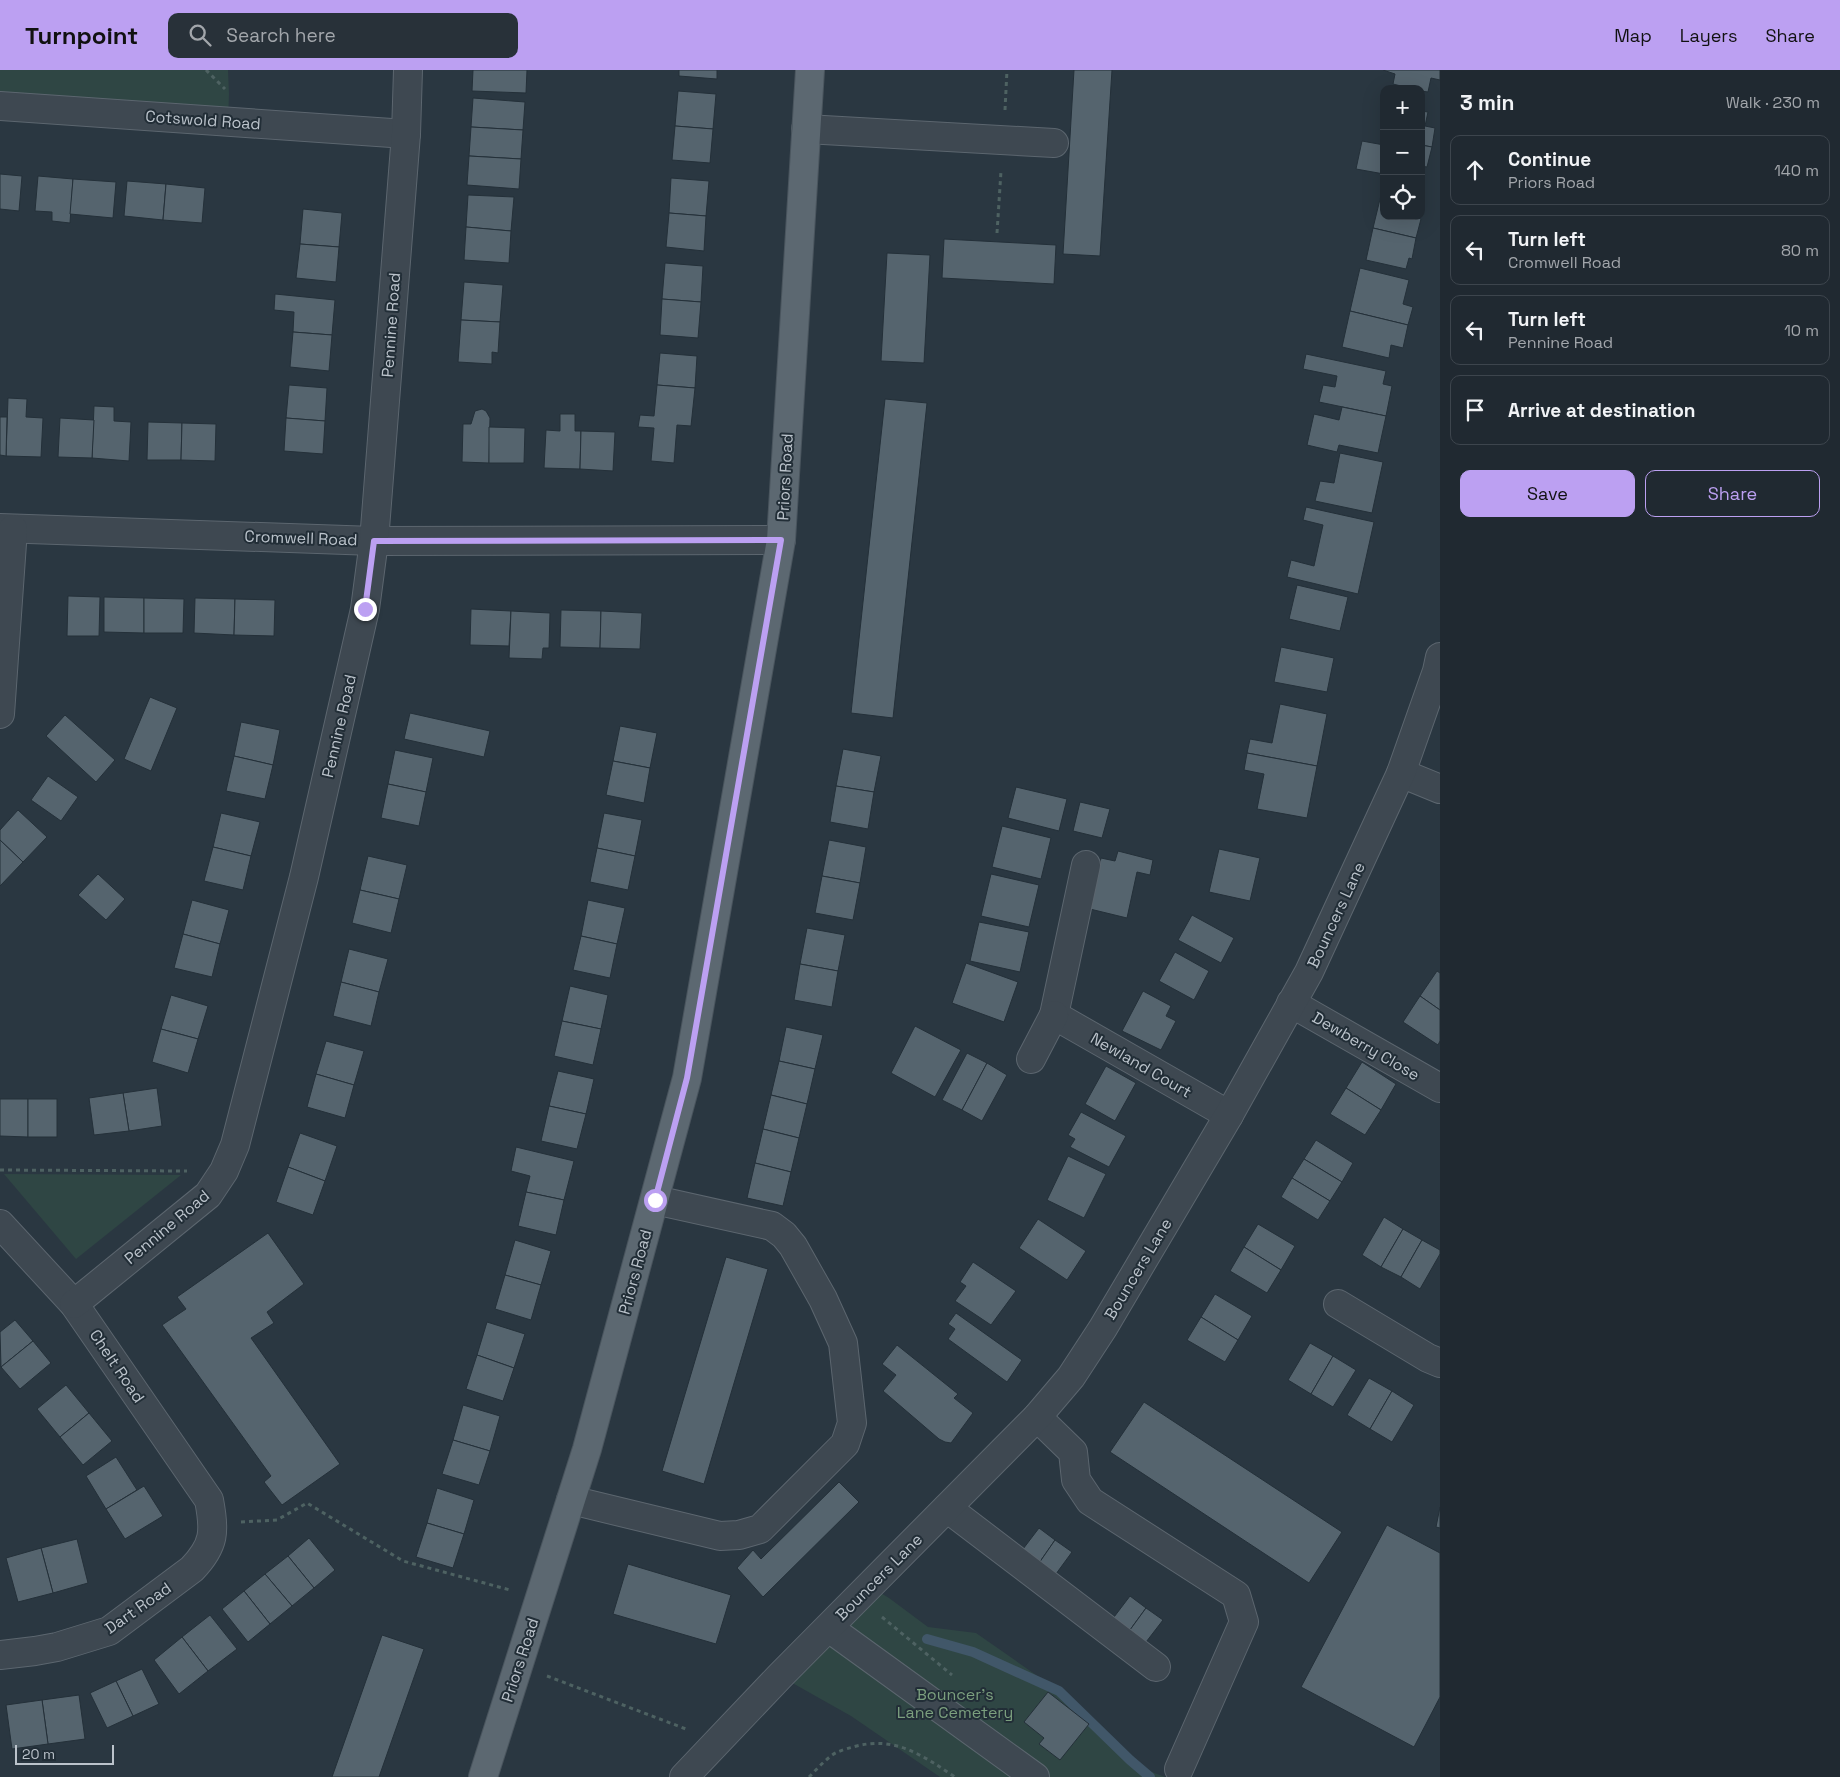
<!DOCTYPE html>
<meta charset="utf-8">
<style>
body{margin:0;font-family:"Space Grotesk",sans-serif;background:#283139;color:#f1f3f6}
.controls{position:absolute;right:15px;top:15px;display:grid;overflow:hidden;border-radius:10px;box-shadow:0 5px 20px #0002}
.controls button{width:45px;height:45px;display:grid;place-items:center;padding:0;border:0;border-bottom:1px solid #3d454d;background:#202931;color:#f1f3f6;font:25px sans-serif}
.scale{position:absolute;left:15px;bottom:12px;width:99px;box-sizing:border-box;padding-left:5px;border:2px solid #bbc3cb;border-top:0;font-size:14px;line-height:18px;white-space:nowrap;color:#bbc3cb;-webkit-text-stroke:4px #222e37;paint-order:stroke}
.stop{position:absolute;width:15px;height:15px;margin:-11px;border:4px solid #bca0f2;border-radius:50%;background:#fff}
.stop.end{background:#bca0f2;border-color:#fff;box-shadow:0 1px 5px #0008}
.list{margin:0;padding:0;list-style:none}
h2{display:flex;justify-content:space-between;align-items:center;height:65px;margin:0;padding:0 20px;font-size:21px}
h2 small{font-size:16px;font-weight:400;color:#a2a6ab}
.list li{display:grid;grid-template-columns:32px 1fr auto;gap:15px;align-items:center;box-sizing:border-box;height:70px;margin:0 10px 10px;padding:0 10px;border:1px solid #3d454d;border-radius:10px}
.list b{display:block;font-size:19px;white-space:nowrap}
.list p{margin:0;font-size:16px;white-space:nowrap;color:#a2a6ab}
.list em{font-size:16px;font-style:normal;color:#a2a6ab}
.actions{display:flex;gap:10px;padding:15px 20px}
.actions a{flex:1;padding:11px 0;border:1px solid #bca0f2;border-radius:10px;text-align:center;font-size:18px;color:#bca0f2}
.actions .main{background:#bca0f2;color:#111}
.icon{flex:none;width:28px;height:28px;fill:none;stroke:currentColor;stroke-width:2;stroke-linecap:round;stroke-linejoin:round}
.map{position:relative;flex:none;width:1440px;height:1707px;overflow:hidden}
header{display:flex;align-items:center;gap:30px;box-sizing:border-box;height:70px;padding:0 25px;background:#bca0f2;color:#111}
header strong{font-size:24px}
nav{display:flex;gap:28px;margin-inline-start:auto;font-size:18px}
.search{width:350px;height:45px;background:#283139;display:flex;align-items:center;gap:12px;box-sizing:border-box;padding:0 18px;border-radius:10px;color:#a2a6ab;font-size:19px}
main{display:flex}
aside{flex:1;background:#202931}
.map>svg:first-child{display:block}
.green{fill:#2f4644}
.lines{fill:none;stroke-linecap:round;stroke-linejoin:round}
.stream{stroke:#415769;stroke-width:10}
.building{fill:#55646e;stroke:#243039}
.minor-casing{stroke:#5c666f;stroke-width:30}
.major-casing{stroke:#4a555e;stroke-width:30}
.path{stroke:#4e6262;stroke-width:3;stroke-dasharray:4 4;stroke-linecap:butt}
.minor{stroke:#3e4851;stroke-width:28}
.major{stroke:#5c6871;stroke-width:28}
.route{stroke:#bca0f2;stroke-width:6}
.labels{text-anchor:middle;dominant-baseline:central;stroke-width:4;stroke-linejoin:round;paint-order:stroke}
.street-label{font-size:16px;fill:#bbc3cb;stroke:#222e37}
.park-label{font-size:16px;fill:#7b9f7e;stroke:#222e37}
</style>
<header>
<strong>Turnpoint</strong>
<div class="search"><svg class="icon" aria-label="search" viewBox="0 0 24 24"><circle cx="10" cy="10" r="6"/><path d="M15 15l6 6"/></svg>Search here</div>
<nav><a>Map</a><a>Layers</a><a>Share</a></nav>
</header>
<main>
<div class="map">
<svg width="1440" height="1707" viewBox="0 0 1440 1707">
<rect width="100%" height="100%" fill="#2a3741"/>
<g class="green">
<polygon points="0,0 228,0 229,24 228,52 0,36"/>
<polygon points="4,1104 181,1105 76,1189"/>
<polygon points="869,1516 889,1528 928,1557 976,1563 1059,1621 1086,1649 1136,1696 1165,1707 940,1707 851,1646 780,1606"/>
</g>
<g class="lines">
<polyline class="stream" points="927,1569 973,1582 1059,1621 1130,1690 1150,1707"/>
</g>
<g class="building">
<polygon points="473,0 527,0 526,23 472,21"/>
<polygon points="679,0 717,0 717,9 679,6"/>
<polygon points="1074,0 1112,0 1100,186 1063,184"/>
<polygon points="1383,0 1440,0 1440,10 1431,8 1428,22 1421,21 1421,19 1413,19 1393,14 1395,4"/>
<polygon points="678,21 716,24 713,59 675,56"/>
<polygon points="473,28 525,32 523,60 471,57"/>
<polygon points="1421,41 1428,42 1425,56 1435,58 1432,77 1421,75"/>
<polygon points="675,56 713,59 710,93 672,90"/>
<polygon points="471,57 523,60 521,89 469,86"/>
<polygon points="1362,71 1384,75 1384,104 1356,99"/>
<polygon points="1421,75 1432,77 1427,97 1421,96"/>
<polygon points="469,86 521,89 519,119 467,115"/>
<polygon points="0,104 22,106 19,141 0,139"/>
<polygon points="38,106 73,109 70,153 52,151 52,142 35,141"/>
<polygon points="671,108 709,111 706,146 669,143"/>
<polygon points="73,109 116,112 113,148 70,144"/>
<polygon points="127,111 166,114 163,150 124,146"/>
<polygon points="166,114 205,118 202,153 163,150"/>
<polygon points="468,125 514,127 511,161 466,157"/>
<polygon points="1381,125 1384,126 1384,146 1413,146 1421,149 1416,168 1373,158"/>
<polygon points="303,139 342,143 339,177 300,174"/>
<polygon points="669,143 706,146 704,181 666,177"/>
<polygon points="466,157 511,161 509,193 464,190"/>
<polygon points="1373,158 1416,168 1412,189 1409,188 1406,199 1366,190"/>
<polygon points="944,169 1056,175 1054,214 942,208"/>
<polygon points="300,174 339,177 336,212 296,208"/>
<polygon points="887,183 930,185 924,293 881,291"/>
<polygon points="665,193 703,196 701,232 662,229"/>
<polygon points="1360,198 1409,210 1403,234 1413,237 1408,255 1350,241"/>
<polygon points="464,212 503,215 500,252 461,250"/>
<polygon points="275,224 335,230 332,265 293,262 294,242 274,240"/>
<polygon points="662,229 701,232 698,268 660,265"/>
<polygon points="1350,241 1408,255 1403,278 1391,275 1389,288 1342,277"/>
<polygon points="461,250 500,252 498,283 492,282 492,294 458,292"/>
<polygon points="293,262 332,265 329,301 290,297"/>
<polygon points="660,283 697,286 695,318 657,315"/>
<polygon points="1306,284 1386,301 1383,314 1392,316 1386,346 1319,332 1323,315 1335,317 1337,306 1303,299"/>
<polygon points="289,315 327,318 325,351 286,348"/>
<polygon points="657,315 695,318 691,356 677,355 674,393 651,391 654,358 638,357 640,345 654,346"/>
<polygon points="8,328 27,329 26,347 43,348 41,387 6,386"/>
<polygon points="885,329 927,333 893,648 851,643"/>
<polygon points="94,336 114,337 114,351 131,352 129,391 92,388"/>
<polygon points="1342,337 1386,346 1378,383 1339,375 1337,382 1307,375 1314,344 1339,350"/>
<polygon points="482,339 486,341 490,348 489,393 462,392 463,354 471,354 475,341"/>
<polygon points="560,344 575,344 575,361 581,361 580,399 544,398 546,360 560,361"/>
<polygon points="0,347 7,347 6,386 0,385"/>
<polygon points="60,348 94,350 92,388 58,387"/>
<polygon points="286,348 325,351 323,384 284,381"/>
<polygon points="148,352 182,353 181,390 147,390"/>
<polygon points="182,353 216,354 215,391 181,390"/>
<polygon points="489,357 525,358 524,393 489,393"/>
<polygon points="581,361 615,362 613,401 580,399"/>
<polygon points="1340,383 1383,392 1372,443 1315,431 1320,411 1334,413"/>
<polygon points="1306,437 1374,452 1358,524 1287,507 1291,490 1314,496 1323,455 1303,450"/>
<polygon points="1297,515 1348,527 1340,561 1289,549"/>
<polygon points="68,526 100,527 99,566 67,566"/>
<polygon points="104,527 144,528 144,563 104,562"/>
<polygon points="144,528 184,529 183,563 144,563"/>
<polygon points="195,528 235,529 234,565 194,563"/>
<polygon points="235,529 275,530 274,566 234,565"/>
<polygon points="471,539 511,541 509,576 470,575"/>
<polygon points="561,540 601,541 600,578 560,577"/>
<polygon points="511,541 550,543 549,578 543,578 542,589 509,588"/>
<polygon points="601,541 642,543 640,579 600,578"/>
<polygon points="1281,577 1334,588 1327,622 1274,612"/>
<polygon points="150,627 177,638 151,701 124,689"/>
<polygon points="1280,634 1327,644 1317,696 1247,683 1250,669 1272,673"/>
<polygon points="410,643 490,661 484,687 404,669"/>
<polygon points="65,645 115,690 96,712 46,666"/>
<polygon points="241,652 280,660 273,695 234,686"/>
<polygon points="620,656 657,663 650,698 613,691"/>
<polygon points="843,679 881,686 874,722 836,716"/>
<polygon points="395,680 433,688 426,722 388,714"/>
<polygon points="1247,683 1317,696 1307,748 1257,739 1264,704 1244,700"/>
<polygon points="234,686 273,695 265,729 226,721"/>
<polygon points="613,691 650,698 644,733 606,725"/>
<polygon points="48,706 78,727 61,751 31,730"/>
<polygon points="388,714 426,722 419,756 381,748"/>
<polygon points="836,716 874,722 868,759 830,752"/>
<polygon points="1016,717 1067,729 1059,761 1008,748"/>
<polygon points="1080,732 1110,739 1102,768 1073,761"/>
<polygon points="18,740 47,767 23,792 0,770 0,760"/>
<polygon points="221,743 260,752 251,786 213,777"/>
<polygon points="604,743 642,750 635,786 597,778"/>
<polygon points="1002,756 1051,768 1041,809 992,797"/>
<polygon points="0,770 23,792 0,816"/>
<polygon points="829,770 866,777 860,813 822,806"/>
<polygon points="213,777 251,786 243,820 204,811"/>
<polygon points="597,778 635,786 628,820 590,812"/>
<polygon points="1219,779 1260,788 1250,831 1209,822"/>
<polygon points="1118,781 1153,790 1150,805 1137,802 1127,848 1090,839 1101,788 1115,791"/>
<polygon points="368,786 407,795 399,829 360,820"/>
<polygon points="98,804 125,829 106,850 78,825"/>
<polygon points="991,804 1039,815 1029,857 981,846"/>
<polygon points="822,806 860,813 853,850 815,843"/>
<polygon points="360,820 399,829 391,863 352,853"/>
<polygon points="192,830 229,840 220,874 183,864"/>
<polygon points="588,830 625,838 617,874 581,866"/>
<polygon points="1192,845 1234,868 1221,893 1178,870"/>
<polygon points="979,852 1029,862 1020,902 970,891"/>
<polygon points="807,858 845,865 838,901 800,894"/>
<polygon points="183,864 220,874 212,907 174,898"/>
<polygon points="581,866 617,874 610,908 573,900"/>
<polygon points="349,879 388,889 379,922 341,912"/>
<polygon points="1175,882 1209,901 1194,930 1159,911"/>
<polygon points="966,893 1018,912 1004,952 952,933"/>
<polygon points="800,894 838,901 832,937 794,930"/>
<polygon points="1437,901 1440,903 1440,940 1420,926"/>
<polygon points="341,912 379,922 371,956 333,946"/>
<polygon points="570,916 608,925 601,959 562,951"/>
<polygon points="1143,921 1171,936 1166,946 1176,951 1161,980 1122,961"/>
<polygon points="171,925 208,936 198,969 161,959"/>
<polygon points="1420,926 1440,940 1440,971 1438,975 1403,952"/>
<polygon points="562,951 601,959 593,995 554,986"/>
<polygon points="915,956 961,980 935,1027 891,1003"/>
<polygon points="786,957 823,965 815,999 779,991"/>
<polygon points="161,959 198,969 188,1003 152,992"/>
<polygon points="326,971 364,981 354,1015 316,1004"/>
<polygon points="967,983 987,993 962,1040 942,1030"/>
<polygon points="779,991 815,999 807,1034 771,1025"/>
<polygon points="1362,992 1396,1014 1381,1040 1346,1018"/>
<polygon points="987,993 1007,1005 982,1051 962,1040"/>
<polygon points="1106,996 1136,1013 1115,1051 1085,1034"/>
<polygon points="558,1001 594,1009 586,1044 549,1036"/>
<polygon points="316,1004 354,1015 345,1048 307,1037"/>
<polygon points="157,1018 162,1056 129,1061 123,1023"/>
<polygon points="1346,1018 1381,1040 1365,1065 1330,1044"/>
<polygon points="123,1023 129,1061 94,1065 89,1028"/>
<polygon points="771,1025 807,1034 799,1068 763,1059"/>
<polygon points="0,1029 28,1029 28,1067 0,1066"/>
<rect x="28" y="1029" width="29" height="38"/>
<polygon points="549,1036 586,1044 577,1079 541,1071"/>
<polygon points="1081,1042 1126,1066 1109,1097 1070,1077 1075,1069 1068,1065"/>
<polygon points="763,1059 799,1068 791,1102 755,1093"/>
<polygon points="300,1063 337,1076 325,1111 288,1097"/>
<polygon points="1316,1070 1353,1093 1342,1112 1304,1089"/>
<polygon points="516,1077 574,1091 564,1130 526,1122 530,1106 511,1101"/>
<polygon points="1068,1086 1106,1104 1084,1148 1047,1130"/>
<polygon points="1304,1089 1342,1112 1330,1131 1292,1108"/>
<polygon points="755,1093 791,1102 783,1136 747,1128"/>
<polygon points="288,1097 325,1111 313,1145 276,1132"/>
<polygon points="1292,1108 1330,1131 1318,1150 1281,1127"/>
<polygon points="526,1122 564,1130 556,1165 518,1156"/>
<polygon points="1384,1147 1403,1159 1381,1197 1362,1185"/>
<polygon points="1038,1149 1086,1181 1067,1210 1019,1178"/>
<polygon points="1258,1154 1295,1176 1281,1200 1244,1177"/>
<polygon points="1403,1159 1422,1170 1401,1207 1381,1197"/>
<polygon points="268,1163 304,1214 267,1242 274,1253 251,1268 340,1394 282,1435 264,1412 271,1406 162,1255 186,1239 177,1227"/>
<polygon points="515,1170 551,1181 541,1215 505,1205"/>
<polygon points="1422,1170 1440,1180 1440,1184 1420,1219 1401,1207"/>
<polygon points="1244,1177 1281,1200 1267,1223 1230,1201"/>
<polygon points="726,1187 768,1199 704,1414 662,1401"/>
<polygon points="973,1192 1016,1221 991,1255 955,1231 966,1216 960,1212"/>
<polygon points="505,1205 541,1215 531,1250 495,1239"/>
<polygon points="1215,1224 1252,1246 1238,1270 1201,1247"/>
<polygon points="956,1243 1022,1290 1007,1312 948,1269 955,1259 948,1254"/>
<polygon points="1201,1247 1238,1270 1225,1292 1187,1270"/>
<polygon points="15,1250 33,1271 1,1297 0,1262"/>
<polygon points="487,1252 525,1264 514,1298 477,1285"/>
<polygon points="33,1271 51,1293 20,1319 1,1297"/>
<polygon points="1310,1273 1333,1286 1311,1324 1288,1310"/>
<polygon points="897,1275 958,1324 954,1328 973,1343 951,1373 945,1372 939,1369 883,1321 896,1305 882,1294"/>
<polygon points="477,1285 514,1298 503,1331 466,1319"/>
<polygon points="1333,1286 1356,1300 1333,1337 1311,1324"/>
<polygon points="1369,1308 1392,1321 1370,1359 1347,1345"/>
<polygon points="66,1315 89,1343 60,1367 37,1339"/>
<polygon points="1392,1321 1414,1335 1392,1372 1370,1359"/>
<polygon points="1144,1332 1342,1462 1309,1513 1110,1382"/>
<polygon points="463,1335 500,1346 490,1381 453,1370"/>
<polygon points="89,1343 112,1371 83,1395 60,1367"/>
<polygon points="453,1370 490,1381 479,1415 442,1404"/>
<polygon points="116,1387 137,1420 106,1439 86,1406"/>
<polygon points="839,1412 859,1432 763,1527 737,1498 753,1480 761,1489"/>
<polygon points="144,1416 163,1446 125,1469 106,1439"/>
<polygon points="437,1418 474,1430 464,1464 427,1453"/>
<polygon points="1440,1437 1440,1458 1436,1457"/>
<polygon points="427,1453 464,1464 453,1498 416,1487"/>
<polygon points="1387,1455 1440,1483 1440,1627 1414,1677 1301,1617"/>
<polygon points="1039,1458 1055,1470 1037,1496 1020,1483"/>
<polygon points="309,1468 335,1500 314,1518 288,1486"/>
<polygon points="77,1469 88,1513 53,1523 41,1478"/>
<polygon points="1055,1470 1072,1482 1053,1508 1037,1496"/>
<polygon points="41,1478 53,1523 18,1532 6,1488"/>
<polygon points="288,1486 314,1518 292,1536 265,1504"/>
<polygon points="628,1494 731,1525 716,1574 613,1544"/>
<polygon points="265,1504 292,1536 270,1554 244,1521"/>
<polygon points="244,1521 270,1554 248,1572 222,1539"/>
<polygon points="1130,1526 1146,1538 1127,1564 1111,1551"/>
<polygon points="1146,1538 1163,1550 1143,1576 1127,1564"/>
<polygon points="210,1545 237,1579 208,1601 182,1567"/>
<polygon points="382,1565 424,1579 379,1707 332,1707"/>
<polygon points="182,1567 208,1601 179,1624 154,1590"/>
<polygon points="142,1599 159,1634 133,1646 116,1611"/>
<polygon points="116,1611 133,1646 107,1658 90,1623"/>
<polygon points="1048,1622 1089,1654 1060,1690 1039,1674 1044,1668 1024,1652"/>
<polygon points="79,1625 85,1669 48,1674 42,1630"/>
<polygon points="42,1630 48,1674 12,1679 6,1635"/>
</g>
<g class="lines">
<g class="minor-casing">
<g id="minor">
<polyline points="0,36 406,64"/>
<polyline points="806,59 1054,73"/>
<polyline points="0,458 374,471 781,470"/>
<polyline points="0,644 13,459"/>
<polyline points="1401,703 1440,719"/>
<polyline points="1086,795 1054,945 1229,1045"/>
<polyline points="1291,933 1440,1018"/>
<polyline points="1031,989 1054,945"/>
<path d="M0,1154L74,1234L209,1430C215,1461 215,1475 192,1499L109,1561L57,1577L35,1581L0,1585"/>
<polyline points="74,1234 208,1125 224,1101 235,1075 304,807 365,539 374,471 406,64 408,0"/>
<polyline points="1338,1234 1428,1288 1440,1293"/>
<polyline points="1037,1347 1073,1382 1076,1410 1090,1431 1236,1525 1244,1552 1179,1699"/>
<polyline points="571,1430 720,1466 739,1465 760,1459 845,1374 852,1353 843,1273 823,1229 793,1176 784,1165 772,1156 655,1130"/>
<polyline points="947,1438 1156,1597"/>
<polyline points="829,1558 1035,1707"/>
<polyline points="684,1707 780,1606 1037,1347 1071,1307 1103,1258 1229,1045 1309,902 1401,703 1437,601 1440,587"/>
</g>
</g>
<g class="major-casing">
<polyline id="major" points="483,1707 587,1379 687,1008 781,470 810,0"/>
</g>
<g class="path">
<polyline points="206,0 225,19"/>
<polyline points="1005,40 1007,0"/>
<polyline points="997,163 1001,101"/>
<polyline points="0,1100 187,1101"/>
<polyline points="241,1452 277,1450 307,1433 403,1491 510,1520"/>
<polyline points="882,1547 952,1605"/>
<polyline points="547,1606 686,1659"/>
<path d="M809,1707C816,1700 823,1692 831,1686C837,1681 846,1679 853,1677C894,1665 922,1685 955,1707"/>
</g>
<use href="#minor" class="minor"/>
<use href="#major" class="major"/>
</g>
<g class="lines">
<polyline class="route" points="365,539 374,471 781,470 687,1008 655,1130"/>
</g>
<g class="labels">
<g class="street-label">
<text transform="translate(203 50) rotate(4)">Cotswold Road</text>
<text transform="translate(391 255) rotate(-86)">Pennine Road</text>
<text transform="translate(785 407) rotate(-87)">Priors Road</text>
<text transform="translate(301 468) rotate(2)">Cromwell Road</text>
<text transform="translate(339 656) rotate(-77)">Pennine Road</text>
<text transform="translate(1336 845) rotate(-65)">Bouncers Lane</text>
<text transform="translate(1366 976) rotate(30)">Dewberry Close</text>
<text transform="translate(1141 995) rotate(30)">Newland Court</text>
<text transform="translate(167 1157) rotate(-40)">Pennine Road</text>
<text transform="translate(1138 1199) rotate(-59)">Bouncers Lane</text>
<text transform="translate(635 1202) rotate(-75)">Priors Road</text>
<text transform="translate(117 1296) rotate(56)">Chelt Road</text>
<text transform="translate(879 1507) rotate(-45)">Bouncers Lane</text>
<text transform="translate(138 1538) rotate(-35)">Dart Road</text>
<text transform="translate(520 1590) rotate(-72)">Priors Road</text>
</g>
<g class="park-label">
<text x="955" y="1624">Bouncer's<tspan x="955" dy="18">Lane Cemetery</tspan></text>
</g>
</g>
</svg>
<div class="controls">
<button>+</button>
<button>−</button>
<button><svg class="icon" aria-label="locate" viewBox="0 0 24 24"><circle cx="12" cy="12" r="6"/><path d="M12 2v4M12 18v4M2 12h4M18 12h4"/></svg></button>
</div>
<div class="scale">20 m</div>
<div class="stop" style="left:655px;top:1130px"></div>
<div class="stop end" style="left:365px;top:539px"></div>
</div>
<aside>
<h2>3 min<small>Walk · 230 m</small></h2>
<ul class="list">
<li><svg class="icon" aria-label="ahead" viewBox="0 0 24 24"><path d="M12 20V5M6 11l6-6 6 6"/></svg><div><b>Continue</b><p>Priors Road</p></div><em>140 m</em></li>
<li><svg class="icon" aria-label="left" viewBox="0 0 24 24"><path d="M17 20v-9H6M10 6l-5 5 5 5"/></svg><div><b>Turn left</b><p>Cromwell Road</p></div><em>80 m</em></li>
<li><svg class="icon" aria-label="left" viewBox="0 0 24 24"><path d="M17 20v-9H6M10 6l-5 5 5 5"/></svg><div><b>Turn left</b><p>Pennine Road</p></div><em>10 m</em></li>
<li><svg class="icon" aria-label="arrive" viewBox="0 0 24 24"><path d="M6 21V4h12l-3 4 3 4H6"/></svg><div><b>Arrive at destination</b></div></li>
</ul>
<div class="actions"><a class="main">Save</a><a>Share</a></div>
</aside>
</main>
